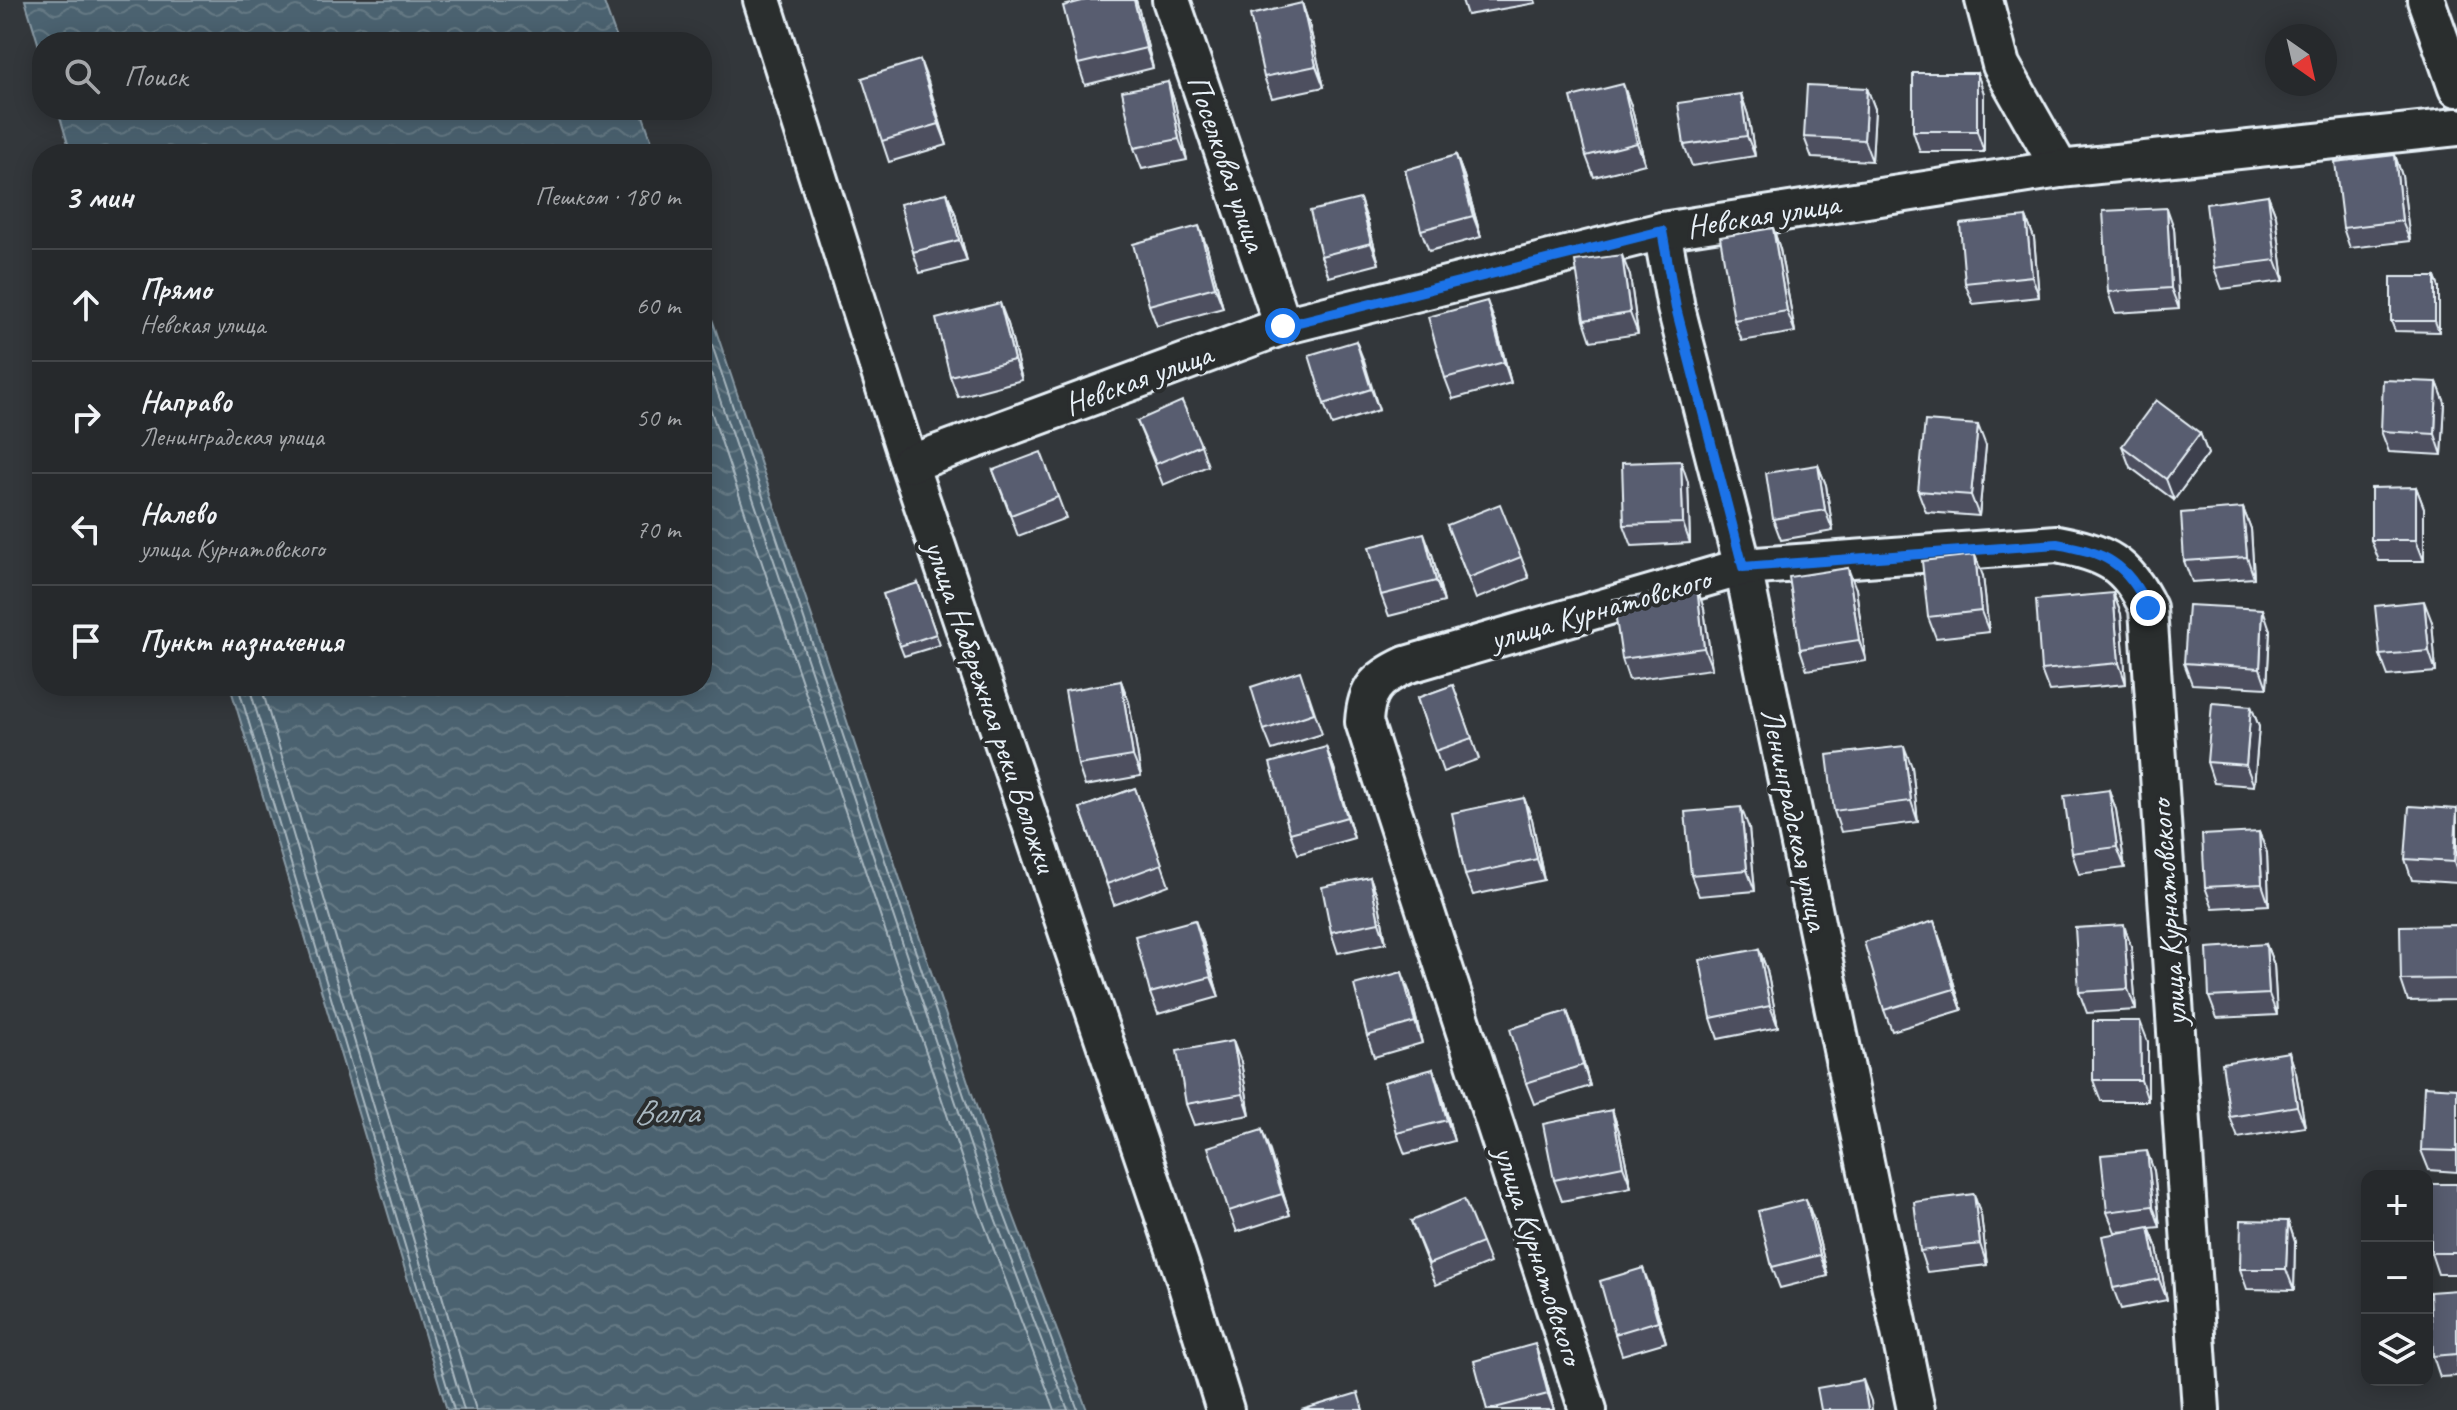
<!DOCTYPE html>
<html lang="ru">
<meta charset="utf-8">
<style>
body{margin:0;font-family:Caveat,sans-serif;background:#2e3134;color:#f1f3f6}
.controls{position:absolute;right:24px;bottom:24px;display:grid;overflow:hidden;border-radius:16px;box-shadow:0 4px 20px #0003}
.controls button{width:72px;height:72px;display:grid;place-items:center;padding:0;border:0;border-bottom:2px solid #424548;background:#26292c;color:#f1f3f6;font:40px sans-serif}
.compass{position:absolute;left:2265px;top:24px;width:72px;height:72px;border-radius:50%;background:#26292c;box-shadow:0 4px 20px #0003;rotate:146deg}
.stop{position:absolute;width:24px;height:24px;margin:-18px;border:6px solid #1a73e8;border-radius:50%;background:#fff}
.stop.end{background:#1a73e8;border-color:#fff;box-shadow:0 2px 8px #0008}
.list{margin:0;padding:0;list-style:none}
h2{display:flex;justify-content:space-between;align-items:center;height:104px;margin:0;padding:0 32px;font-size:34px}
h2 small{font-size:26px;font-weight:400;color:#a4a6a9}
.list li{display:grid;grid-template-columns:52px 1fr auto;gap:24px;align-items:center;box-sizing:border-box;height:112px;padding:0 32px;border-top:2px solid #424548}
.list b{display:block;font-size:30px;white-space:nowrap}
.list p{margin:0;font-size:26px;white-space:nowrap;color:#a4a6a9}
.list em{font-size:26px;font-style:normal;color:#a4a6a9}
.icon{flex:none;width:44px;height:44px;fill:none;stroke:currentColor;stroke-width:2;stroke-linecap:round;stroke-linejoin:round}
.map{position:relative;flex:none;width:2457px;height:1410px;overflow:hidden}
.search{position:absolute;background:#26292c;box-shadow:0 4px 20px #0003;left:32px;top:32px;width:680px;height:88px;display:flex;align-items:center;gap:20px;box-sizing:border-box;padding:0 28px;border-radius:32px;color:#a4a6a9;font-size:30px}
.panel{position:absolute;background:#26292c;box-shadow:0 4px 20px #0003;left:32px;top:144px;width:680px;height:552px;border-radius:32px}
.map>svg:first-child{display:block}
.water{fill:url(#water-waves);stroke:#8a9ba6;stroke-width:2}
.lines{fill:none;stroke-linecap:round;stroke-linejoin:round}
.shore{stroke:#a9b8c1;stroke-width:2}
.minor-casing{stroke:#e8f1f8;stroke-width:42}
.minor{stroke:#2a2d2e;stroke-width:36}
.wall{fill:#4d505f;stroke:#e8f1f8;stroke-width:2}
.shaded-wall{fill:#3e414e;stroke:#e8f1f8;stroke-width:2}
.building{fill:#595d6f;stroke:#e8f1f8;stroke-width:2}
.route{stroke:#1a73e8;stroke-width:10}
.labels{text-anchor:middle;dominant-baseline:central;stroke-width:8;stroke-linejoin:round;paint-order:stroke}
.street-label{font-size:32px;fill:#e8f1f8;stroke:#2a2d2e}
.water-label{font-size:34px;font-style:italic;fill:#a9b8c1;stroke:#2a2d2e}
</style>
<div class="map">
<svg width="2457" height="1410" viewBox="0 0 2457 1410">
<defs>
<pattern id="water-waves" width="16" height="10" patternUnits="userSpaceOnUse" patternTransform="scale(2)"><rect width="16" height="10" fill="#4b626f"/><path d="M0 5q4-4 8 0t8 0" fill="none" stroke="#657984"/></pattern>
</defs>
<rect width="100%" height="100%" fill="#33373b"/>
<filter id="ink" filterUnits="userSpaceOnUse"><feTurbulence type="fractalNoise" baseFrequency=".0125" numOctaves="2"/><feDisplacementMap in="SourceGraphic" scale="16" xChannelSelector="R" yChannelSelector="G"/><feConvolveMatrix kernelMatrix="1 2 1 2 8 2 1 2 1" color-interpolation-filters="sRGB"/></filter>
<g filter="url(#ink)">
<g class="water">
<polygon points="25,0 603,0 618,42 42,42 42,56"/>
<polygon points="58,110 641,110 656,154 71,154"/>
<polygon points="702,289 1009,1204 1087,1410 447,1410 230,686 702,686"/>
</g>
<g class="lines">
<g class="shore">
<polyline points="702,315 1001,1206 1078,1410"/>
<polyline points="702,346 992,1210 1068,1410"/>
<polyline points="702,384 980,1213 1055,1410"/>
<polyline points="238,686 454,1410"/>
<polyline points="249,686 464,1410"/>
<polyline points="261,686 476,1410"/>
</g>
<g class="minor-casing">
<g id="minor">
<polyline points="762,0 909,464 1183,1273 1225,1410"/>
<polyline points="1171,0 1283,326"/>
<polyline points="1984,0 2001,65 2060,169"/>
<polyline points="2426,0 2457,88"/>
<polyline points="1662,231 1676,308 1743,567 1916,1410"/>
<polyline points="909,464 1283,326 1662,231 2060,169 2457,127"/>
<path d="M1588,1410C1515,1180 1437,952 1364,722C1366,689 1376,679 1406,665L1743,567L2057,544C2105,553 2127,563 2148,608L2201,1410"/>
</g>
</g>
<use href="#minor" class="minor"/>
</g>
<g class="wall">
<polygon points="1086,0 1136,0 1153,68 1085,85 1078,64"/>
<polygon points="1462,0 1535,0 1536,3 1467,15"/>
<polygon points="1302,3 1309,24 1324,87 1272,98 1264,77"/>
<polygon points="920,60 947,145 889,162 882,141"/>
<polygon points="1977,73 1984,94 1984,152 1920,152 1913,131"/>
<polygon points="1168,82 1175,103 1187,160 1142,169 1134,148"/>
<polygon points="1867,88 1875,109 1872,161 1812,158 1804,137"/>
<polygon points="1741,94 1748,115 1755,156 1692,166 1684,145"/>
<polygon points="1631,105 1645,164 1594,177 1586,156"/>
<polygon points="1456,155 1464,176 1481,237 1429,251 1421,230"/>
<polygon points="2395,155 2402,176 2410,241 2350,248 2343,228"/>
<polygon points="947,193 955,213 967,261 920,273 913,252"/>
<polygon points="2268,195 2276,216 2284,281 2222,289 2214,268"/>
<polygon points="2026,217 2034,238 2039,297 1973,304 1965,283"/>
<polygon points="1367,219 1379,264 1329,277 1321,256"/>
<polygon points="1773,228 1780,249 1795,332 1742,341 1734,320"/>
<polygon points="2174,228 2179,309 2115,313 2108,292"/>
<polygon points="1207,247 1223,308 1157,326 1149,305"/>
<polygon points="1630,276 1638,334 1591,341 1584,320"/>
<polygon points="2435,277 2439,288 2439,332 2395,331 2391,321"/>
<polygon points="1495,322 1511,383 1453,399 1445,378"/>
<polygon points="1008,324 1022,380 958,397 950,376"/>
<polygon points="1356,341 1379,410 1332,425 1324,404"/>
<polygon points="2437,382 2445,403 2442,455 2389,452 2381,431"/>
<polygon points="1137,421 1201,445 1208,466 1163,485"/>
<polygon points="2200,433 2208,454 2174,500 2130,467 2122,446"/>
<polygon points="1986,446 1979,516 1926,512 1918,491"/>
<polygon points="1818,465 1826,485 1833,531 1781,540 1773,519"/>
<polygon points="993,470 1058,497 1066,518 1018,536"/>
<polygon points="1688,482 1690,543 1632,546 1624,525"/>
<polygon points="2416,487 2424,508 2424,561 2379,561 2371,540"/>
<polygon points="2243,508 2251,529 2254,578 2192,582 2184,561"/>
<polygon points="1447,525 1521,557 1529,578 1476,599"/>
<polygon points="1432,554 1444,602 1389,616 1381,595"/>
<polygon points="1983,576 1989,632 1936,638 1928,617"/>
<polygon points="918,583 940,645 904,656 900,646"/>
<polygon points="1697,588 1704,609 1712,669 1629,680 1622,659"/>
<polygon points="1856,589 1866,661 1807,670 1800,649"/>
<polygon points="2113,593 2121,614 2126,684 2049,691 2041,670"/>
<polygon points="2432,622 2436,672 2388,676 2380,655"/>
<polygon points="2270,630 2267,688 2192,684 2184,663"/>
<polygon points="1121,681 1129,702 1141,776 1085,786 1078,765"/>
<polygon points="1453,685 1479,759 1443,772 1417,698"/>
<polygon points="1308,692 1322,734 1272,750 1264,730"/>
<polygon points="2251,706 2259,727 2254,786 2214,783 2207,762"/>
<polygon points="1326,747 1334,768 1354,838 1298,854 1290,833"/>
<polygon points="1912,767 1918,822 1841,832 1834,811"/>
<polygon points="1135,788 1169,885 1114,905 1080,808"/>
<polygon points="2109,790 2116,810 2125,868 2079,874 2072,853"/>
<polygon points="1524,798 1532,819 1544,880 1473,895 1465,875"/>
<polygon points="2457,809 2457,883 2412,880 2405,859"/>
<polygon points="1749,828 1755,891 1699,896 1691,875"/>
<polygon points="2259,832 2267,853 2269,905 2213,908 2205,887"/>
<polygon points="1370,877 1378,898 1386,943 1338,953 1331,932"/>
<polygon points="2457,925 2457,1000 2408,1001 2401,980"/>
<polygon points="1203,941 1219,997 1158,1014 1150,993"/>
<polygon points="1941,942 1962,1010 1892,1031 1884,1010"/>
<polygon points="2266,944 2274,965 2277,1015 2217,1018 2209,997"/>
<polygon points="2131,946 2136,1010 2087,1013 2079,992"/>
<polygon points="1759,949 1767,970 1778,1027 1718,1039 1711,1018"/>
<polygon points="1410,993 1422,1043 1374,1057 1367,1036"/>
<polygon points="1567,1011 1575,1032 1590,1086 1534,1104 1526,1083"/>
<polygon points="2148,1042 2148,1101 2101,1101 2093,1080"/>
<polygon points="2289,1052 2296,1073 2305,1127 2238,1138 2230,1117"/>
<polygon points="1241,1062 1250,1115 1194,1125 1186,1104"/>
<polygon points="1433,1069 1441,1090 1454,1141 1405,1154 1397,1133"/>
<polygon points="2457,1088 2457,1172 2429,1170 2421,1150"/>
<polygon points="1612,1110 1619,1131 1631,1187 1562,1201 1554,1180"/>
<polygon points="1262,1130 1290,1215 1237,1232 1229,1211"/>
<polygon points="2154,1171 2160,1227 2149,1228 2157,1248 2167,1300 2121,1309 2113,1288 2128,1231 2115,1232 2107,1212"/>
<polygon points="2457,1184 2457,1274 2438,1274 2431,1253"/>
<polygon points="1981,1215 1987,1265 1927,1272 1920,1251"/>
<polygon points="1814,1220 1828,1276 1780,1288 1772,1267"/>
<polygon points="1411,1221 1482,1243 1490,1263 1436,1285"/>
<polygon points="2288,1221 2295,1242 2294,1290 2247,1289 2240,1269"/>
<polygon points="1651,1289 1666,1342 1622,1355 1615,1334"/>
<polygon points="2457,1290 2457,1376 2440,1377 2433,1356"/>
<polygon points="1542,1365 1554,1410 1487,1410"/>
</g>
<g class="shaded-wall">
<polygon points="1134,0 1136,0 1139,10 1153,68 1146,48"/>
<polygon points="1302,3 1309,24 1324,87 1316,66"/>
<polygon points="920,60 928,81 947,145 939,124"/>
<polygon points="1977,73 1984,94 1984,152 1977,131"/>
<polygon points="1168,82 1175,103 1187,160 1179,139"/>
<polygon points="1623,84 1631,105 1645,164 1637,143"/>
<polygon points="1867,88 1875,109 1872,161 1864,140"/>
<polygon points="1741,94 1748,115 1755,156 1747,136"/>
<polygon points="1456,155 1464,176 1481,237 1473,216"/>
<polygon points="2395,155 2402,176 2410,241 2402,221"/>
<polygon points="947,193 955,213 967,261 959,240"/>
<polygon points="2268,195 2276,216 2284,281 2276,260"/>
<polygon points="1360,199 1367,219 1379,264 1371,243"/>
<polygon points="2167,208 2174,228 2179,309 2171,288"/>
<polygon points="2026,217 2034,238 2039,297 2032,276"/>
<polygon points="1199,226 1207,247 1223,308 1215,287"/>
<polygon points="1773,228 1780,249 1795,332 1787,311"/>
<polygon points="1622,255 1630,276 1638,334 1630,313"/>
<polygon points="2435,277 2439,288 2439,332 2435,321"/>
<polygon points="1487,301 1495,322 1511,383 1504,362"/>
<polygon points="1000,303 1008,324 1022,380 1014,360"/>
<polygon points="1356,341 1364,361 1379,410 1371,389"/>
<polygon points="2437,382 2445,403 2442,455 2435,434"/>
<polygon points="1978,425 1986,446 1979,516 1971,495"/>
<polygon points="2200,433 2208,454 2174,500 2166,479"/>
<polygon points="1681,461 1688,482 1690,543 1683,523"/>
<polygon points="1818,465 1826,485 1833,531 1825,510"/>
<polygon points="2416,487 2424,508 2424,561 2416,540"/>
<polygon points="2243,508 2251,529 2254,578 2247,557"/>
<polygon points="1424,533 1432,554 1444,602 1436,581"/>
<polygon points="1975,555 1983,576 1989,632 1981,611"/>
<polygon points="1848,568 1856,589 1866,661 1859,640"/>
<polygon points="1697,588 1704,609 1712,669 1704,648"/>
<polygon points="2113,593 2121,614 2126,684 2119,663"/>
<polygon points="2424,601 2432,622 2436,672 2429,651"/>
<polygon points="2263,609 2270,630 2267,688 2260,668"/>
<polygon points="1121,681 1129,702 1141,776 1133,756"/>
<polygon points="2251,706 2259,727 2254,786 2246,765"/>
<polygon points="1904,746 1912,767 1918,822 1911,801"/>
<polygon points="1326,747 1334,768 1354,838 1347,817"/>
<polygon points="2109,790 2116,810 2125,868 2117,847"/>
<polygon points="1524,798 1532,819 1544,880 1537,859"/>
<polygon points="1741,807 1749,828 1755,891 1747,870"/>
<polygon points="2457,825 2457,870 2454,862"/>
<polygon points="2259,832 2267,853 2269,905 2262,884"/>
<polygon points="1370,877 1378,898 1386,943 1379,922"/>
<polygon points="1195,920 1203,941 1219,997 1211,977"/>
<polygon points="1934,921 1941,942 1962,1010 1954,989"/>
<polygon points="2124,925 2131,946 2136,1010 2128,989"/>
<polygon points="2266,944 2274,965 2277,1015 2269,994"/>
<polygon points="1759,949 1767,970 1778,1027 1770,1006"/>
<polygon points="1402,972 1410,993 1422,1043 1415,1022"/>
<polygon points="1567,1011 1575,1032 1590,1086 1583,1065"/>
<polygon points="2140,1021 2148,1042 2148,1101 2141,1080"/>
<polygon points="1233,1041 1241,1062 1250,1115 1243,1094"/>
<polygon points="2289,1052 2296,1073 2305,1127 2297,1106"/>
<polygon points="1433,1069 1441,1090 1454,1141 1447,1120"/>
<polygon points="1612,1110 1619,1131 1631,1187 1623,1166"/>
<polygon points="1262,1130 1270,1151 1290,1215 1282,1194"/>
<polygon points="2147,1151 2154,1171 2160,1227 2153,1206"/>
<polygon points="1974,1194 1981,1215 1987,1265 1980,1244"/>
<polygon points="1806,1199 1814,1220 1828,1276 1820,1255"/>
<polygon points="2288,1221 2295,1242 2294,1290 2286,1269"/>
<polygon points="2149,1227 2157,1248 2167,1300 2159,1279"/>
<polygon points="1643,1268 1651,1289 1666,1342 1658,1321"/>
<polygon points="1535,1344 1542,1365 1554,1410 1548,1394"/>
<polygon points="1863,1380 1871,1401 1872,1410 1868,1410"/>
</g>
<g class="building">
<polygon points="1086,0 1134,0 1146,48 1078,64 1063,6"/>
<polygon points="1302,3 1316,66 1264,77 1250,15"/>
<polygon points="920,60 939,124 882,141 862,78"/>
<rect x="1913" y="73" width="64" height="58"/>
<polygon points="1168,82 1179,139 1134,148 1122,91"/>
<polygon points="1623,84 1637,143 1586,156 1571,97"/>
<polygon points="1807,85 1867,88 1864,140 1804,137"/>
<polygon points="1741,94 1747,136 1684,145 1678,103"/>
<polygon points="1456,155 1473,216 1421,230 1405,170"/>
<polygon points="2395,155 2402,221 2343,228 2335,162"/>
<polygon points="947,193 959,240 913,252 900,204"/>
<polygon points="2268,195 2276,260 2214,268 2206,204"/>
<polygon points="1360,199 1371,243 1321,256 1310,211"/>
<polygon points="2167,208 2171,288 2108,292 2103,211"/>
<polygon points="2026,217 2032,276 1965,283 1960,224"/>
<polygon points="1199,226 1215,287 1149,305 1133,244"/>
<polygon points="1773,228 1787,311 1734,320 1720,237"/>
<polygon points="1622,255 1630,313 1584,320 1575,261"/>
<rect x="2391" y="277" width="44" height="44"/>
<polygon points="1487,301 1504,362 1445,378 1428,317"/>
<polygon points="1000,303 1014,360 950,376 936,319"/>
<polygon points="1356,341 1371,389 1324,404 1309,355"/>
<polygon points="2383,380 2437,382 2435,434 2381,431"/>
<polygon points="2156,400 2200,433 2166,479 2122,446"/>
<polygon points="1182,401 1201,445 1156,464 1137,421"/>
<polygon points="1925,421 1978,425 1971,495 1918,491"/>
<polygon points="1041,452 1058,497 1011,515 993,470"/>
<polygon points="1681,461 1683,523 1624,525 1622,463"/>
<polygon points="1818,465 1825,510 1773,519 1766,473"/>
<polygon points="2416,487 2416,540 2371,540 2371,488"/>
<polygon points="1500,504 1521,557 1468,578 1447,525"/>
<polygon points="2243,508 2247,557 2184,561 2181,513"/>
<polygon points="1424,533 1436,581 1381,595 1369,547"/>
<polygon points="1975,555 1981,611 1928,617 1922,561"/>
<polygon points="1848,568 1859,640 1800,649 1789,577"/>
<polygon points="918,583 936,634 900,646 883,594"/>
<polygon points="1697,588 1704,648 1622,659 1613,599"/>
<polygon points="2113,593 2119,663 2041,670 2036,600"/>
<polygon points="2424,601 2429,651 2380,655 2375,606"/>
<polygon points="2188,605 2263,609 2260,668 2184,663"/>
<polygon points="1300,671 1314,713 1264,730 1251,687"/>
<polygon points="1121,681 1133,756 1078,765 1065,691"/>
<polygon points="1453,685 1472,738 1435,751 1417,698"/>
<polygon points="2212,703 2251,706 2246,765 2207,762"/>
<polygon points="1904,746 1911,801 1834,811 1827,755"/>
<polygon points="1326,747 1347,817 1290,833 1270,763"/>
<polygon points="1135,788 1162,864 1107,884 1080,808"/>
<polygon points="2109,790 2117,847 2072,853 2064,796"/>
<polygon points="1524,798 1537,859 1465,875 1452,813"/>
<polygon points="2409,806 2457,809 2454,862 2405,859"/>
<polygon points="1741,807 1747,870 1691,875 1685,812"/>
<polygon points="2259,832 2262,884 2205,887 2202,835"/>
<polygon points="1370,877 1379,922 1331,932 1322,887"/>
<polygon points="1195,920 1211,977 1150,993 1135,936"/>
<polygon points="1934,921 1954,989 1884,1010 1864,942"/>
<polygon points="2124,925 2128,989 2079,992 2075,928"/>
<polygon points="2457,925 2457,979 2401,980 2400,926"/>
<polygon points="2266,944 2269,994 2209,997 2207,948"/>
<polygon points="1759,949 1770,1006 1711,1018 1700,960"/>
<polygon points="1402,972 1415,1022 1367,1036 1354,985"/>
<polygon points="1567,1011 1583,1065 1526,1083 1510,1029"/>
<polygon points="2093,1021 2140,1021 2141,1080 2093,1080"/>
<polygon points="1233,1041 1243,1094 1186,1104 1177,1051"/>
<polygon points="2289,1052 2297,1106 2230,1117 2222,1063"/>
<polygon points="1433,1069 1447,1120 1397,1133 1384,1082"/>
<polygon points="2424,1086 2457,1088 2457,1151 2421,1150"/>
<polygon points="1612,1110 1623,1166 1554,1180 1543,1124"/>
<polygon points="1262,1130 1282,1194 1229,1211 1208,1147"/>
<polygon points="2147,1151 2153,1206 2107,1212 2101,1155"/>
<rect x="2431" y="1184" width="26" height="69"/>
<polygon points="1974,1194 1980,1244 1920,1251 1914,1202"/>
<polygon points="1464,1199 1482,1243 1429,1264 1411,1221"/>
<polygon points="1806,1199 1820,1255 1772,1267 1758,1211"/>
<polygon points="2241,1220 2288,1221 2286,1269 2240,1269"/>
<polygon points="2149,1227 2159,1279 2113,1288 2102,1236"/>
<polygon points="1643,1268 1658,1321 1615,1334 1600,1281"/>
<polygon points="2457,1290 2457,1354 2433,1356 2430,1292"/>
<polygon points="1535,1344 1548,1394 1487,1410 1474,1361"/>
<polygon points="1863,1380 1868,1410 1821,1410 1817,1388"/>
<polygon points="1358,1393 1363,1410 1301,1410"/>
</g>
</g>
<g class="lines" filter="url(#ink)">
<path class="route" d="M1283,326L1662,231L1676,308L1743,567L2057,544C2105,553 2127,562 2148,608"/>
</g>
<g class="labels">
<g class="street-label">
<text transform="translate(1227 163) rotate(71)">Поселковая улица</text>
<text transform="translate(1763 215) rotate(-9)">Невская улица</text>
<text transform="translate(1138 379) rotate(-20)">Невская улица</text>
<text transform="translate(1600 609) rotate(-16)">улица Курнатовского</text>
<text transform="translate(991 706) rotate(71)">улица Набережная реки Воложки</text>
<text transform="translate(1795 819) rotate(78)">Ленинградская улица</text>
<text transform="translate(2168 913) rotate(-94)">улица Курнатовского</text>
<text transform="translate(1539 1255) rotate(72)">улица Курнатовского</text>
</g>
<g class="water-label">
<text x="666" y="1111">Волга</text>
</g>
</g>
</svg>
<div class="controls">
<button>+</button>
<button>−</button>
<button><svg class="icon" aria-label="layers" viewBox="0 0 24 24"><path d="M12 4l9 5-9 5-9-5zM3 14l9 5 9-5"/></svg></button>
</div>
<svg class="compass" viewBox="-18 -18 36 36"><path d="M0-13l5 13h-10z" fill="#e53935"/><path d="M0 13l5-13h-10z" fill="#a4a6a9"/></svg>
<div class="stop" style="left:1283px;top:326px"></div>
<div class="stop end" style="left:2148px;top:608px"></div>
<div class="search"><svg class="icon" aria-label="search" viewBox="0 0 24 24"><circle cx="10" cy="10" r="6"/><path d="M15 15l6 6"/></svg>Поиск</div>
<section class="panel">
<h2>3 мин<small>Пешком · 180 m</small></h2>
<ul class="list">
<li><svg class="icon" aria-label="ahead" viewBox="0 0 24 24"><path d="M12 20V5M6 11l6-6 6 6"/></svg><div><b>Прямо</b><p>Невская улица</p></div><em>60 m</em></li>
<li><svg class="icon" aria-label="right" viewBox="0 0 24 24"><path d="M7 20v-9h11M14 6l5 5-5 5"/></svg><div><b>Направо</b><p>Ленинградская улица</p></div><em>50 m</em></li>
<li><svg class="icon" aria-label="left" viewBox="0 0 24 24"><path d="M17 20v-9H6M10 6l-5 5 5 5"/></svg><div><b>Налево</b><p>улица Курнатовского</p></div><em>70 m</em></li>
<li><svg class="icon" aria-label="arrive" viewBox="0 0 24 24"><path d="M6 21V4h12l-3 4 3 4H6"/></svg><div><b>Пункт назначения</b></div></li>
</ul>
</section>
</div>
